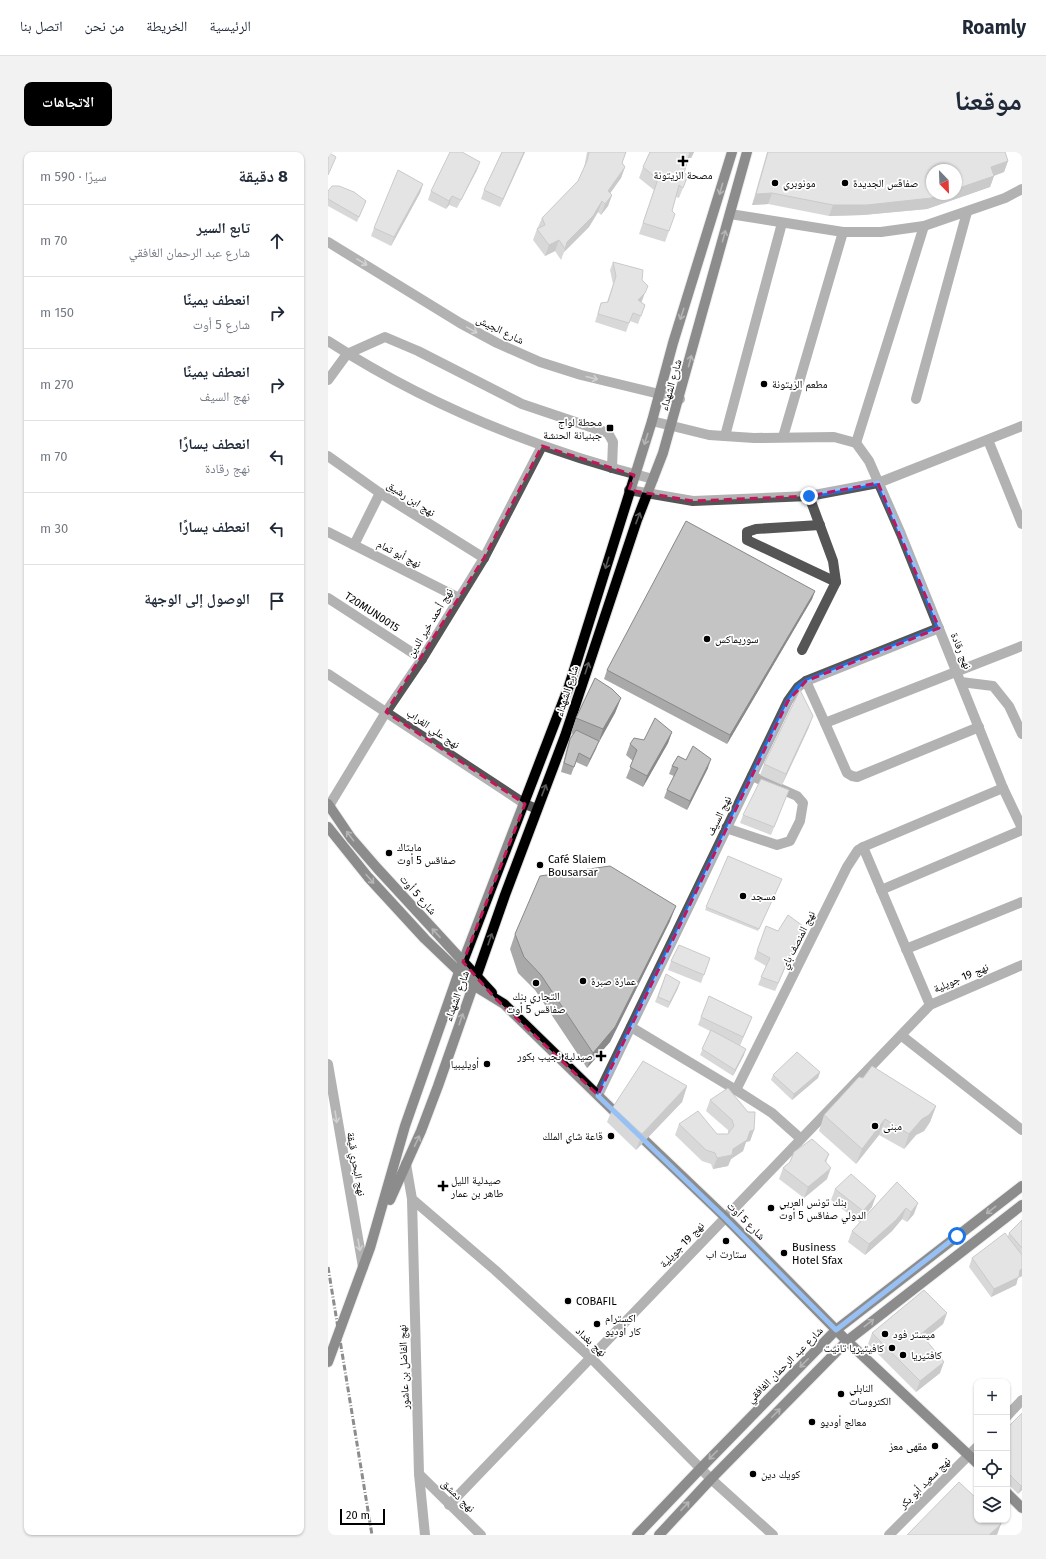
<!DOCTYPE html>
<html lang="ar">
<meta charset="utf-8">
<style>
body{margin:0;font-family:"Fira Sans","Noto Naskh Arabic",sans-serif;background:#f2f2f3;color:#1f2937;direction:rtl}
.controls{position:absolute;right:12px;bottom:12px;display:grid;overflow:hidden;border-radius:8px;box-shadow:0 1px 3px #0004}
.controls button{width:36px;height:36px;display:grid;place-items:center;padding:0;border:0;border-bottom:1px solid #e0e1e3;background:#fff;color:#1f2937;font:20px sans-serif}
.compass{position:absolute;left:598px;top:12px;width:36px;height:36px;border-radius:50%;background:#fff;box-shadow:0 1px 3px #0004;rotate:157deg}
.scale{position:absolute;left:12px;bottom:10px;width:45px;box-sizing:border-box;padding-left:4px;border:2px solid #000;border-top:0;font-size:11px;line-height:14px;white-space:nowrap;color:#000;-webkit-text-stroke:3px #fff;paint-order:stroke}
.stop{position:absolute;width:12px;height:12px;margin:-9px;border:3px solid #1a73e8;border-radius:50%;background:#fff}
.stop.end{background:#1a73e8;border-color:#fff;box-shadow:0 1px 4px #0008}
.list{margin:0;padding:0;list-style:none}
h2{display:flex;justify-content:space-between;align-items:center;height:52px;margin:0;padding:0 16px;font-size:17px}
h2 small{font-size:13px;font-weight:400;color:#747a83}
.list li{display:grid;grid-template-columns:26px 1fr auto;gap:12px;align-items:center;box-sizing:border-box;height:72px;padding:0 16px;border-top:1px solid #e0e1e3}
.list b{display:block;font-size:15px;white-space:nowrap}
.list p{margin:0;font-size:13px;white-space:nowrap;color:#747a83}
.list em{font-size:13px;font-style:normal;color:#747a83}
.icon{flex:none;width:22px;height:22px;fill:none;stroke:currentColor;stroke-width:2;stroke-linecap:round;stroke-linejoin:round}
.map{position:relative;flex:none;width:694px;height:1383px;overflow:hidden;direction:ltr;border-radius:8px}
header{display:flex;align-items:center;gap:24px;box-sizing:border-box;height:56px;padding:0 20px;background:#fff;border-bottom:1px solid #e0e1e3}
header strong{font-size:19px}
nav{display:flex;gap:22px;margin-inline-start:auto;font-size:14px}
.intro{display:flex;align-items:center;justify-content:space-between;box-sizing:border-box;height:96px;padding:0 24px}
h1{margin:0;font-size:28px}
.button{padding:10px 18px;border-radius:8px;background:#000;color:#fff;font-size:14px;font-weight:700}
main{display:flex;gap:24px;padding:0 24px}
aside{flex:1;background:#fff;border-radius:8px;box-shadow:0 1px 3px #0004}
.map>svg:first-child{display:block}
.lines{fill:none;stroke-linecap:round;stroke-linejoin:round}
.major-casing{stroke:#dbdbdb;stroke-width:12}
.minor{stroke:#555;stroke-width:10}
.major{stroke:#000;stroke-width:10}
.rail{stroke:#000;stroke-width:3;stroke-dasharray:6 2 1 2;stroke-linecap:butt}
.wall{fill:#a9a9a9}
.shaded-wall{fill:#898989}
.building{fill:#c4c4c4;stroke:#898989}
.oneway{stroke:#595959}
.oneway2{stroke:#999}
.route{stroke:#1a73e8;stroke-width:5}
.marked{fill:none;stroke:#c2185b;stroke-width:3;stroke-dasharray:8 5;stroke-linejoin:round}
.poi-dot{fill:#000;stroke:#fff;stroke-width:1.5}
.labels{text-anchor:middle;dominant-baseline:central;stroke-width:3.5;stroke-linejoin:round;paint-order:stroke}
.poi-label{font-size:11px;fill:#000;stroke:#fff;text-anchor:start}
.street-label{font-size:11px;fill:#000;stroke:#fff}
</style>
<header>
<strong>Roamly</strong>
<nav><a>الرئيسية</a><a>الخريطة</a><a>من نحن</a><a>اتصل بنا</a></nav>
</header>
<div class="intro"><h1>موقعنا</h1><a class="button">الاتجاهات</a></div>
<main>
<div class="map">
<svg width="694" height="1383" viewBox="0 0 694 1383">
<rect width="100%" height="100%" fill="#fff"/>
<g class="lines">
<g class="major-casing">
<g id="major">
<polyline points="0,652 23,686 49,716 164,841"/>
<polyline points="0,675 40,725 97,787 145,833 176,852 293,966"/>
<polyline points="308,980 397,1065 519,1189 649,1311"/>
<polyline points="62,1048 93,979 110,934 177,743 237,584 309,368 335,301 419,0"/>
<polyline points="0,1210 42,1096 77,974 131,820 241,534 324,269 345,191 404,0"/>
<polyline points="679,1341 694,1356"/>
<polyline points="309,1383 373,1316 508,1178 694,1034"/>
<polyline points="331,1383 383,1327 519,1189 694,1053"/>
</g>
</g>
<g class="minor">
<polyline points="402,62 515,80 553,80 596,74 677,46 694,37"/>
<polyline points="0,90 132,171 169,191 212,210 253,223 352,247"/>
<path d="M0,189C99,253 211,298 325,327"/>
<polyline points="0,228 19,202 57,185 90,199 194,252 280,281 285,290 284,316"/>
<polyline points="588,247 639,60"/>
<polyline points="324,269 381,283 426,286 506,285 528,291 541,309 573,382 675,636 694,676"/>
<polyline points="397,284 454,71"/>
<polyline points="455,285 515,80"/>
<polyline points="660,288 694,372"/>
<polyline points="528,291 596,74"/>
<polyline points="0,304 52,341 156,406"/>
<polyline points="301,338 365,349 481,344 550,331 694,274"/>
<polyline points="492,373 428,377 419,380 419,388 508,430"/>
<polyline points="0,380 131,446"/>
<polyline points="26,393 52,341"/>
<polyline points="0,446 94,507"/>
<polyline points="474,498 508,430 505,409 481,344"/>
<polyline points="0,522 197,652 209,657"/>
<polyline points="478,529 497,571 694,494"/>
<polyline points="633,530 665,534 681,554 694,582"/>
<polyline points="497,571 519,621 524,624 529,625 651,575"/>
<polyline points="1,654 58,560 94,507 156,406 214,294"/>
<polyline points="398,676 449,693 462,689 472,669 475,651 469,644 424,624"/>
<polyline points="535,695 675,636"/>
<polyline points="553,738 694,678"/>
<polyline points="578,797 694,750"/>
<polyline points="303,875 408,938 519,715 530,698 535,695 602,853"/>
<polyline points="574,884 694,978"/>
<polyline points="0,912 35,1115"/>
<polyline points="408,938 444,961 472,986"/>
<polyline points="270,943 460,549 470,535 478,529 611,476"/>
<polyline points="78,1012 84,1047 167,1118 263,1206 383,1327 445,1383"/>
<polyline points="84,1047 91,1322 97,1383"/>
<polyline points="679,1264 694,1248"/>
<polyline points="91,1322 153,1383"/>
<polyline points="121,1353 602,853 694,813"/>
<polyline points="561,1383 649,1295"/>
</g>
<use href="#major" class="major"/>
<polyline class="rail" points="0,1115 44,1383"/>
</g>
<g class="wall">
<polygon points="174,0 197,0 172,55 153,47 156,38"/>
<polygon points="259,0 298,0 294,11 297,15 293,26 282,41 284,43 280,54 273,63 270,60 261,75 236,100 233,108 227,99 217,104 205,88 209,77 214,66 250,29 256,16"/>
<polygon points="322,0 366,0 363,6 360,6 356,21 360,23 351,46 348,45 344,59 341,79 337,90 311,82 326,38 311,26 315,15"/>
<polygon points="439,0 677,0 680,9 676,20 666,24 662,35 599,57 535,63 501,64 440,52 424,53"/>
<polygon points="149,18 129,56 121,53 118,57 100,48 103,39"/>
<polygon points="95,32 92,41 63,94 43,84 46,76"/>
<polygon points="0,39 38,49 29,70 0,54"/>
<polygon points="285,110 314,128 314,149 313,150 317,153 310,172 302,169 298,180 267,170 273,151 279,150 285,132 282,118"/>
<polygon points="487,439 484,447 399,592 276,527 279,518"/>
<polygon points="293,546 287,561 269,592 259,615 248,610 243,623 233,620 239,596 242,587 245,582 243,581 248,566"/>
<polygon points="481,575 454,633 432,623 436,612"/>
<polygon points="344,580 340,591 315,635 298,626 305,609 298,603 302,592"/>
<polygon points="358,608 380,616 359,658 336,646 339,638 346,624 341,622 344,614"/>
<polygon points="461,638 443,683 412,671 415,663"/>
<polygon points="400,704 452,730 430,779 377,758"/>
<polygon points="342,769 282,890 259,916 207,838 190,821 182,797 187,782"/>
<polygon points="438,774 450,779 475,774 447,839 430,833 438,814 426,807"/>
<polygon points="382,806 373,831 340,818 343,809"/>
<polygon points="338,822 350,836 340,856 327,850"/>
<polygon points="381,844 424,865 412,894 416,903 405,924 372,903 382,879 370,873"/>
<polygon points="492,920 490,926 464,948 443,928 445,923"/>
<polygon points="359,934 354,950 308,998 279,970 285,955"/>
<polygon points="382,948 426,978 422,989 418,990 415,999 403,1007 400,1014 385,1017 383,1012 374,1009 347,983 351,972 389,982 400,982 400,978 378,959"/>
<polygon points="608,954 602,970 596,979 588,983 576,997 551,983 528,1012 491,979 496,963"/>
<polygon points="466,1000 501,1002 498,1011 499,1027 476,1046 451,1027 455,1016 462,1010"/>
<polygon points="569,1030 586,1062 579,1070 574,1067 564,1079 537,1103 520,1090 524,1079"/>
<polygon points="507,1037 544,1055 531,1070 503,1048"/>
<polygon points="694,1068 694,1124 690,1126 688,1133 663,1145 641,1115 644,1106 680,1084 681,1081"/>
<polygon points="619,1161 615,1172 597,1186 612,1221 588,1240 540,1192 544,1181"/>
<polygon points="679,1276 694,1338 690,1342 679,1331"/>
</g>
<g class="shaded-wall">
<polygon points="196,0 197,0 172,55 175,47"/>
<polygon points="362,0 366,0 363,6 359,6"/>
<polygon points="680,9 676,20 659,26 663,15"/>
<polygon points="152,10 149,18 129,56"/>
<polygon points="297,15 293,26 276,50 280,39"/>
<polygon points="666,24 662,35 599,57 535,63 501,64 505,53 615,42 628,42 628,37"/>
<polygon points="95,32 92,41 63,94 66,85"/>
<polygon points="444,41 440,52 424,53 428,42"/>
<polygon points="284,43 280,54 273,63 277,52"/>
<polygon points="124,44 121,53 118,57 121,49"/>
<polygon points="274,49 270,60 261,75 236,100 239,90"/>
<polygon points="231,88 227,99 217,104 221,93"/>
<polygon points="317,141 314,149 307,157 310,148"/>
<polygon points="487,439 484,447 399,592 402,583"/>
<polygon points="293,546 287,561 270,592 275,577"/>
<polygon points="485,564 481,575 454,633 458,622"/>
<polygon points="344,580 340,591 315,635 319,624"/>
<polygon points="271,589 268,597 259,615 262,607"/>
<polygon points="383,607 380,616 359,658 362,649"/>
<polygon points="348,754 342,769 282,890 259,916 265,901"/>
<polygon points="475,774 472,782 447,839 450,831"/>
<polygon points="352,830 350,836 340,856 342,850"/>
<polygon points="424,865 421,873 411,894 415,885"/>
<polygon points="418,897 416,903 405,924 407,918"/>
<polygon points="492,920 490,926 464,948 466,942"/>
<polygon points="359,934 354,950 308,998 314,982"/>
<polygon points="608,954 602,970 596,979 588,983 576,997 581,982 594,967"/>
<polygon points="557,967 551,983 528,1012 534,997"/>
<polygon points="426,978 422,989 418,990 415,999 403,1007 400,1014 385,1017 389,1006 405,997 422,979"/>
<polygon points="503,1016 499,1027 476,1046 480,1035"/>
<polygon points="548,1044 544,1055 531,1070 535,1059"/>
<polygon points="590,1051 586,1062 579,1070 583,1060"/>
<polygon points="578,1056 574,1067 564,1079 537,1103 541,1092"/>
<polygon points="694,1117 694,1124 690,1126 688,1133 663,1145 666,1137"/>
<polygon points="619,1161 615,1172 589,1193 593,1182"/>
<polygon points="616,1210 612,1221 588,1240 592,1229"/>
<polygon points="694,1333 694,1338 690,1342 693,1334"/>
<polygon points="673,1372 669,1383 661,1383"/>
</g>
<g class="building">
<polygon points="0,0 8,5 0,23"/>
<polygon points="122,0 134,0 152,10 133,48 124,44 121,49 103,39"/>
<polygon points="174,0 196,0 175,47 156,38"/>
<polygon points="261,0 298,0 294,11 297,15 280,39 284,43 277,52 274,49 265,64 239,90 237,97 231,88 221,93 209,77 217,73 214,66 250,29 259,9"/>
<polygon points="322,0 362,0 356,21 360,23 355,36 351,33 344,59 347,62 341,79 315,71 330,27 315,15"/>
<polygon points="440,0 677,0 680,9 663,15 666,24 628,37 628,18 604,18 604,42 615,42 603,46 539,53 505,53 444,41 428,42"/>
<polygon points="70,18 95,32 66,85 46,76"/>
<polygon points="4,34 11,34 26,40 38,49 31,65 0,47 0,39"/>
<polygon points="285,110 315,118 314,128 320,134 317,141 310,148 317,153 313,164 305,161 301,171 270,162 273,151 280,150 288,124"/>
<polygon points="358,369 487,439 402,583 279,518"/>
<polygon points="267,526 284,537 293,546 275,577 248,566"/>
<polygon points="472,538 485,564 458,622 436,612"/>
<polygon points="327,566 344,580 319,624 302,615 309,598 302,592 306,586 316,588"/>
<polygon points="248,578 271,589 262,607 251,601 246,615 236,611 242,587"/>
<polygon points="365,594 383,607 362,649 339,638 350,616 344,614 350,604 358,608"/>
<polygon points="433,627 461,638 446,675 415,663"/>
<polygon points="400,704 454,727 431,777 378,755"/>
<polygon points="282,714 348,754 287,875 265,901 213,823 196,805 187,782 212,724"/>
<polygon points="460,763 475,774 450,831 433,825 442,806 429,799 438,774 450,779"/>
<polygon points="351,793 382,806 376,823 343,809"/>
<polygon points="338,822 352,830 342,850 330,845"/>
<polygon points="381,844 424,865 415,885 373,865"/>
<polygon points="383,878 418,897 407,918 374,897"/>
<polygon points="469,900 492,920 466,942 445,923"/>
<polygon points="315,909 359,934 314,982 285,955"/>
<polygon points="544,914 608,954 601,963 594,967 581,982 557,967 534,997 496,963 531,925 535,926"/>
<polygon points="400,936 420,960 427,960 426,978 422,979 419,988 405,997 404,1003 389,1006 387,1001 378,998 351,972 370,959 389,982 400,982 406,974 404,968 382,948"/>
<polygon points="484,987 501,1002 497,1009 503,1016 480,1035 455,1016 462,1010 466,1000"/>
<polygon points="523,1022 548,1044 535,1059 507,1037"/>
<polygon points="569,1030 590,1051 583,1060 578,1056 568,1068 541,1092 524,1079"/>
<polygon points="694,1068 694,1096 681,1081"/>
<polygon points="677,1081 694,1103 694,1117 692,1118 691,1125 666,1137 644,1106"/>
<polygon points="596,1138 619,1161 593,1182 616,1210 592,1229 544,1181"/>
<polygon points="694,1261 694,1333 693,1334 679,1320 679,1276"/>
<polygon points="631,1330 649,1347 649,1368 670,1368 673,1372 661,1383 579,1383"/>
</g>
<defs><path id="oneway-shaft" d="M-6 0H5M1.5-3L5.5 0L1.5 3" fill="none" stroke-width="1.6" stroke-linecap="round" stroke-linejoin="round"/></defs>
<g class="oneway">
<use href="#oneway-shaft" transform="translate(393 37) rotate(106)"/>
<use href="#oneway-shaft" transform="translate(396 84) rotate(-75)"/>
<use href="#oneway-shaft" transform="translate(354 162) rotate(108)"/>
<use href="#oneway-shaft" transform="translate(362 209) rotate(-75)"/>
<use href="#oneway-shaft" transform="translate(318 287) rotate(108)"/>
<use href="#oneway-shaft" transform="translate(310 366) rotate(-69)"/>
<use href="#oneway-shaft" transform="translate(279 411) rotate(107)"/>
<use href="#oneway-shaft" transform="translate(259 516) rotate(-72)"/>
<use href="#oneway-shaft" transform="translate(216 638) rotate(-69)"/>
<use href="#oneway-shaft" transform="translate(22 684) rotate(-127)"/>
<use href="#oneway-shaft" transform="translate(42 727) rotate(49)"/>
<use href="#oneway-shaft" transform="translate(108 781) rotate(-133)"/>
<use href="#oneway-shaft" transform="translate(162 787) rotate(-71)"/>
<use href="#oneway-shaft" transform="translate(133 867) rotate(-71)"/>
<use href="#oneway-shaft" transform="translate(89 989) rotate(-65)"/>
<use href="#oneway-shaft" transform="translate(663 1058) rotate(142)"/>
<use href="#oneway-shaft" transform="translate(541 1171) rotate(-38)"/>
<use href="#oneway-shaft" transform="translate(476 1211) rotate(135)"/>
<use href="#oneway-shaft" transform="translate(448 1261) rotate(-45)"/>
<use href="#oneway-shaft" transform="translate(385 1303) rotate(135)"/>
<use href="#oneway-shaft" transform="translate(357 1354) rotate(-47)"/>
</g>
<g class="oneway2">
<use href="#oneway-shaft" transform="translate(34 110) rotate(31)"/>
<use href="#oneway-shaft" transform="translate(144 178) rotate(29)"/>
<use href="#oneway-shaft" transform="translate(264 226) rotate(14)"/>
<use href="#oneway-shaft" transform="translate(8 965) rotate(81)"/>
<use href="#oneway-shaft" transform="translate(31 1093) rotate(80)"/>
</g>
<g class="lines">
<polyline class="route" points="481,344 550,331 573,382 611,476 478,529 470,535 460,549 270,944 397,1066 508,1178 629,1084"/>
</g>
<path d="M0 0H694V1383H0ZM214,294L306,323L301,338L365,349L481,344L550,331L611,476L478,529L460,549L270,943L167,846L135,810L197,652L58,560L156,406Z" fill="#fff" fill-opacity=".55" fill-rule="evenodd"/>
<path class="marked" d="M214,294L306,323L301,338L365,349L481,344L550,331L611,476L478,529L460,549L270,943L167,846L135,810L197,652L58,560L156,406Z"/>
<g class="poi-dot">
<path d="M353 3h4v4h4v4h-4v4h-4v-4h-4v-4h4z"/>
<circle cx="447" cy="31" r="4"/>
<circle cx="517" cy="31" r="4"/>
<circle cx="436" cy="232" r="4"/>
<rect x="278" y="272" width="8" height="8" rx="2"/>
<circle cx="379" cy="487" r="4"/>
<circle cx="61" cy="701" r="4"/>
<circle cx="212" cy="713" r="4"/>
<circle cx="415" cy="744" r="4"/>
<circle cx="255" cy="829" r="4"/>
<circle cx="208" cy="831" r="4"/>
<path d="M271 898h4v4h4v4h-4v4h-4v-4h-4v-4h4z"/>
<circle cx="159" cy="912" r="4"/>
<circle cx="547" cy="974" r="4"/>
<circle cx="283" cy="984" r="4"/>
<path d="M113 1028h4v4h4v4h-4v4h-4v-4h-4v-4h4z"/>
<circle cx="443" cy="1056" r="4"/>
<circle cx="398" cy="1089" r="4"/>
<circle cx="456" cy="1101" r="4"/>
<circle cx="240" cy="1149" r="4"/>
<circle cx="269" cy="1172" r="4"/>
<circle cx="557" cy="1182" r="4"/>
<circle cx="564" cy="1196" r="4"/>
<circle cx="575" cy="1203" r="4"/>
<circle cx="513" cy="1242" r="4"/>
<circle cx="484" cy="1270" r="4"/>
<circle cx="607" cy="1294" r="4"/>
<circle cx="425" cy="1322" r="4"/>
</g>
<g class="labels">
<g class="poi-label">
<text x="355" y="23" text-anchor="middle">مصحة الزيتونة</text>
<text x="455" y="31">مونوبري</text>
<text x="525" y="31">صفاقس الجديدة</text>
<text x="444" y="232">مطعم الزيتونة</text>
<text x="274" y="270" text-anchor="end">محطة لواج<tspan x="274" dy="13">جبنيانة الحنشة</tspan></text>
<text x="387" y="487">سوريماكس</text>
<text x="69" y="695">مايتاك<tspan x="69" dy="13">صفاقس 5 أوت</tspan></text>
<text x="220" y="707">Café Slaiem<tspan x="220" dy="13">Bousarsar</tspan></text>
<text x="423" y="744">مسجد</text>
<text x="263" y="829">عمارة صبرة</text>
<text x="208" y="844" text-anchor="middle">التجاري بنك<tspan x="208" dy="13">صفاقس 5 أوت</tspan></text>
<text x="265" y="904" text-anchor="end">صيدلية نجيب بكور</text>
<text x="151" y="912" text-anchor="end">أويليبيا</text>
<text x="555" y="974">مبنى</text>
<text x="275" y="984" text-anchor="end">قاعة شاي الملك</text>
<text x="123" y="1028">صيدلية الليل<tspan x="123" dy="13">طاهر بن عمار</tspan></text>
<text x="451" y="1050">بنك تونس العربي<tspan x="451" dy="13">الدولي صفاقس 5 أوت</tspan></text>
<text x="464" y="1095">Business<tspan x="464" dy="13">Hotel Sfax</tspan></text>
<text x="398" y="1102" text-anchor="middle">ستارت اب</text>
<text x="248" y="1149">COBAFIL</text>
<text x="277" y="1166">اكسترام<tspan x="277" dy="13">كار أوديو</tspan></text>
<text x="565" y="1182">ميستر فود</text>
<text x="556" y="1196" text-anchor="end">كافيتيريا تانيت</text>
<text x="583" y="1203">كافتيريا</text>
<text x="521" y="1236">النابلي<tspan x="521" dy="13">الكتروسات</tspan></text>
<text x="492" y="1270">معالج أوديو</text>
<text x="599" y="1294" text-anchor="end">مقهى معز</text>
<text x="433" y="1322">كويك دين</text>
</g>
<g class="street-label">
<text transform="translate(172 178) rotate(26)">شارع الجيش</text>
<text transform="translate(343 233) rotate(-74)">شارع الشهداء</text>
<text transform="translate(83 347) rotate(33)">نهج ابن رشيق</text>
<text transform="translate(71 402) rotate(27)">نهج أبو تمام</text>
<text transform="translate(44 460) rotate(33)">T20MUN0015</text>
<text transform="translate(102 471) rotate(-59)">نهج أحمد خير الدين</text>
<text transform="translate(633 499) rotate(68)">نهج رقادة</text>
<text transform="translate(239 539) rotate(-72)">شارع الشهداء</text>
<text transform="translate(105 577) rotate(34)">نهج علي الغراب</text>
<text transform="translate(391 664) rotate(-64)">نهج السيف</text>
<text transform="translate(90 743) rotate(48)">شارع 5 أوت</text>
<text transform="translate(470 788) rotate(-63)">نهج المنصف باي</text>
<text transform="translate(633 826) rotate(-23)">نهج 19 جويلية</text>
<text transform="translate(129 844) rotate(-70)">شارع الشهداء</text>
<text transform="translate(28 1012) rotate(80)">نهج البحري قيقة</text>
<text transform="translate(418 1069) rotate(45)">شارع 5 أوت</text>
<text transform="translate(354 1093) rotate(-46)">نهج 19 جويلية</text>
<text transform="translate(263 1190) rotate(43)">نهج بغداد</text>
<text transform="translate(457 1213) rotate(-45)">شارع عبد الرحمان الغافقي</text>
<text transform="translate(76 1215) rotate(-92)">نهج الفاضل بن عاشور</text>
<text transform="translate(597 1331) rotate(-45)">نهج سعيد أبو بكر</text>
<text transform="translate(130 1344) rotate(44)">نهج دمشق</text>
</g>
</g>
</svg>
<div class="controls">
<button>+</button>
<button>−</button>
<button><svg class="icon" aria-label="locate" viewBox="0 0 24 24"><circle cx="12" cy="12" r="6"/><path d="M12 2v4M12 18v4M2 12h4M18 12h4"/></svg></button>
<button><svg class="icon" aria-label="layers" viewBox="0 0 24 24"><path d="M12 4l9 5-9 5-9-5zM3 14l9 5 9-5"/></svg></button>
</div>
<svg class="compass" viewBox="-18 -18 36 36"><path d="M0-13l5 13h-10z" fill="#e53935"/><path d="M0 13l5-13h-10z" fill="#747a83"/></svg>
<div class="scale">20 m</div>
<div class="stop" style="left:629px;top:1084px"></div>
<div class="stop end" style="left:481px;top:344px"></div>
</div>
<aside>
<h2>8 دقيقة<small>سيرًا · 590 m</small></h2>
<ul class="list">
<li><svg class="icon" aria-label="ahead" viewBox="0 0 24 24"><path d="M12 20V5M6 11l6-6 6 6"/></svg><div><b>تابع السير</b><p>شارع عبد الرحمان الغافقي</p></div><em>70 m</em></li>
<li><svg class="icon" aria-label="right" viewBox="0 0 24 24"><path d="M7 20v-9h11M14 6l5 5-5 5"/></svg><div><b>انعطف يمينًا</b><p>شارع 5 أوت</p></div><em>150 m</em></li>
<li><svg class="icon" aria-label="right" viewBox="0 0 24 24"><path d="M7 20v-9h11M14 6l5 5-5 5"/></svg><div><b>انعطف يمينًا</b><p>نهج السيف</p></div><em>270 m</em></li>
<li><svg class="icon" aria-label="left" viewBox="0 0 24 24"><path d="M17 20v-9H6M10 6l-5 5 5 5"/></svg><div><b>انعطف يسارًا</b><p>نهج رقادة</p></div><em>70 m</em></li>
<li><svg class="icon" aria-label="left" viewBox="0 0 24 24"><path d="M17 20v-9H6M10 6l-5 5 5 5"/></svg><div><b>انعطف يسارًا</b></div><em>30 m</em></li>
<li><svg class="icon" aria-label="arrive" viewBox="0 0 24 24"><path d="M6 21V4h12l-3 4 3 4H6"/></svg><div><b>الوصول إلى الوجهة</b></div></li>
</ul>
</aside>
</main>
